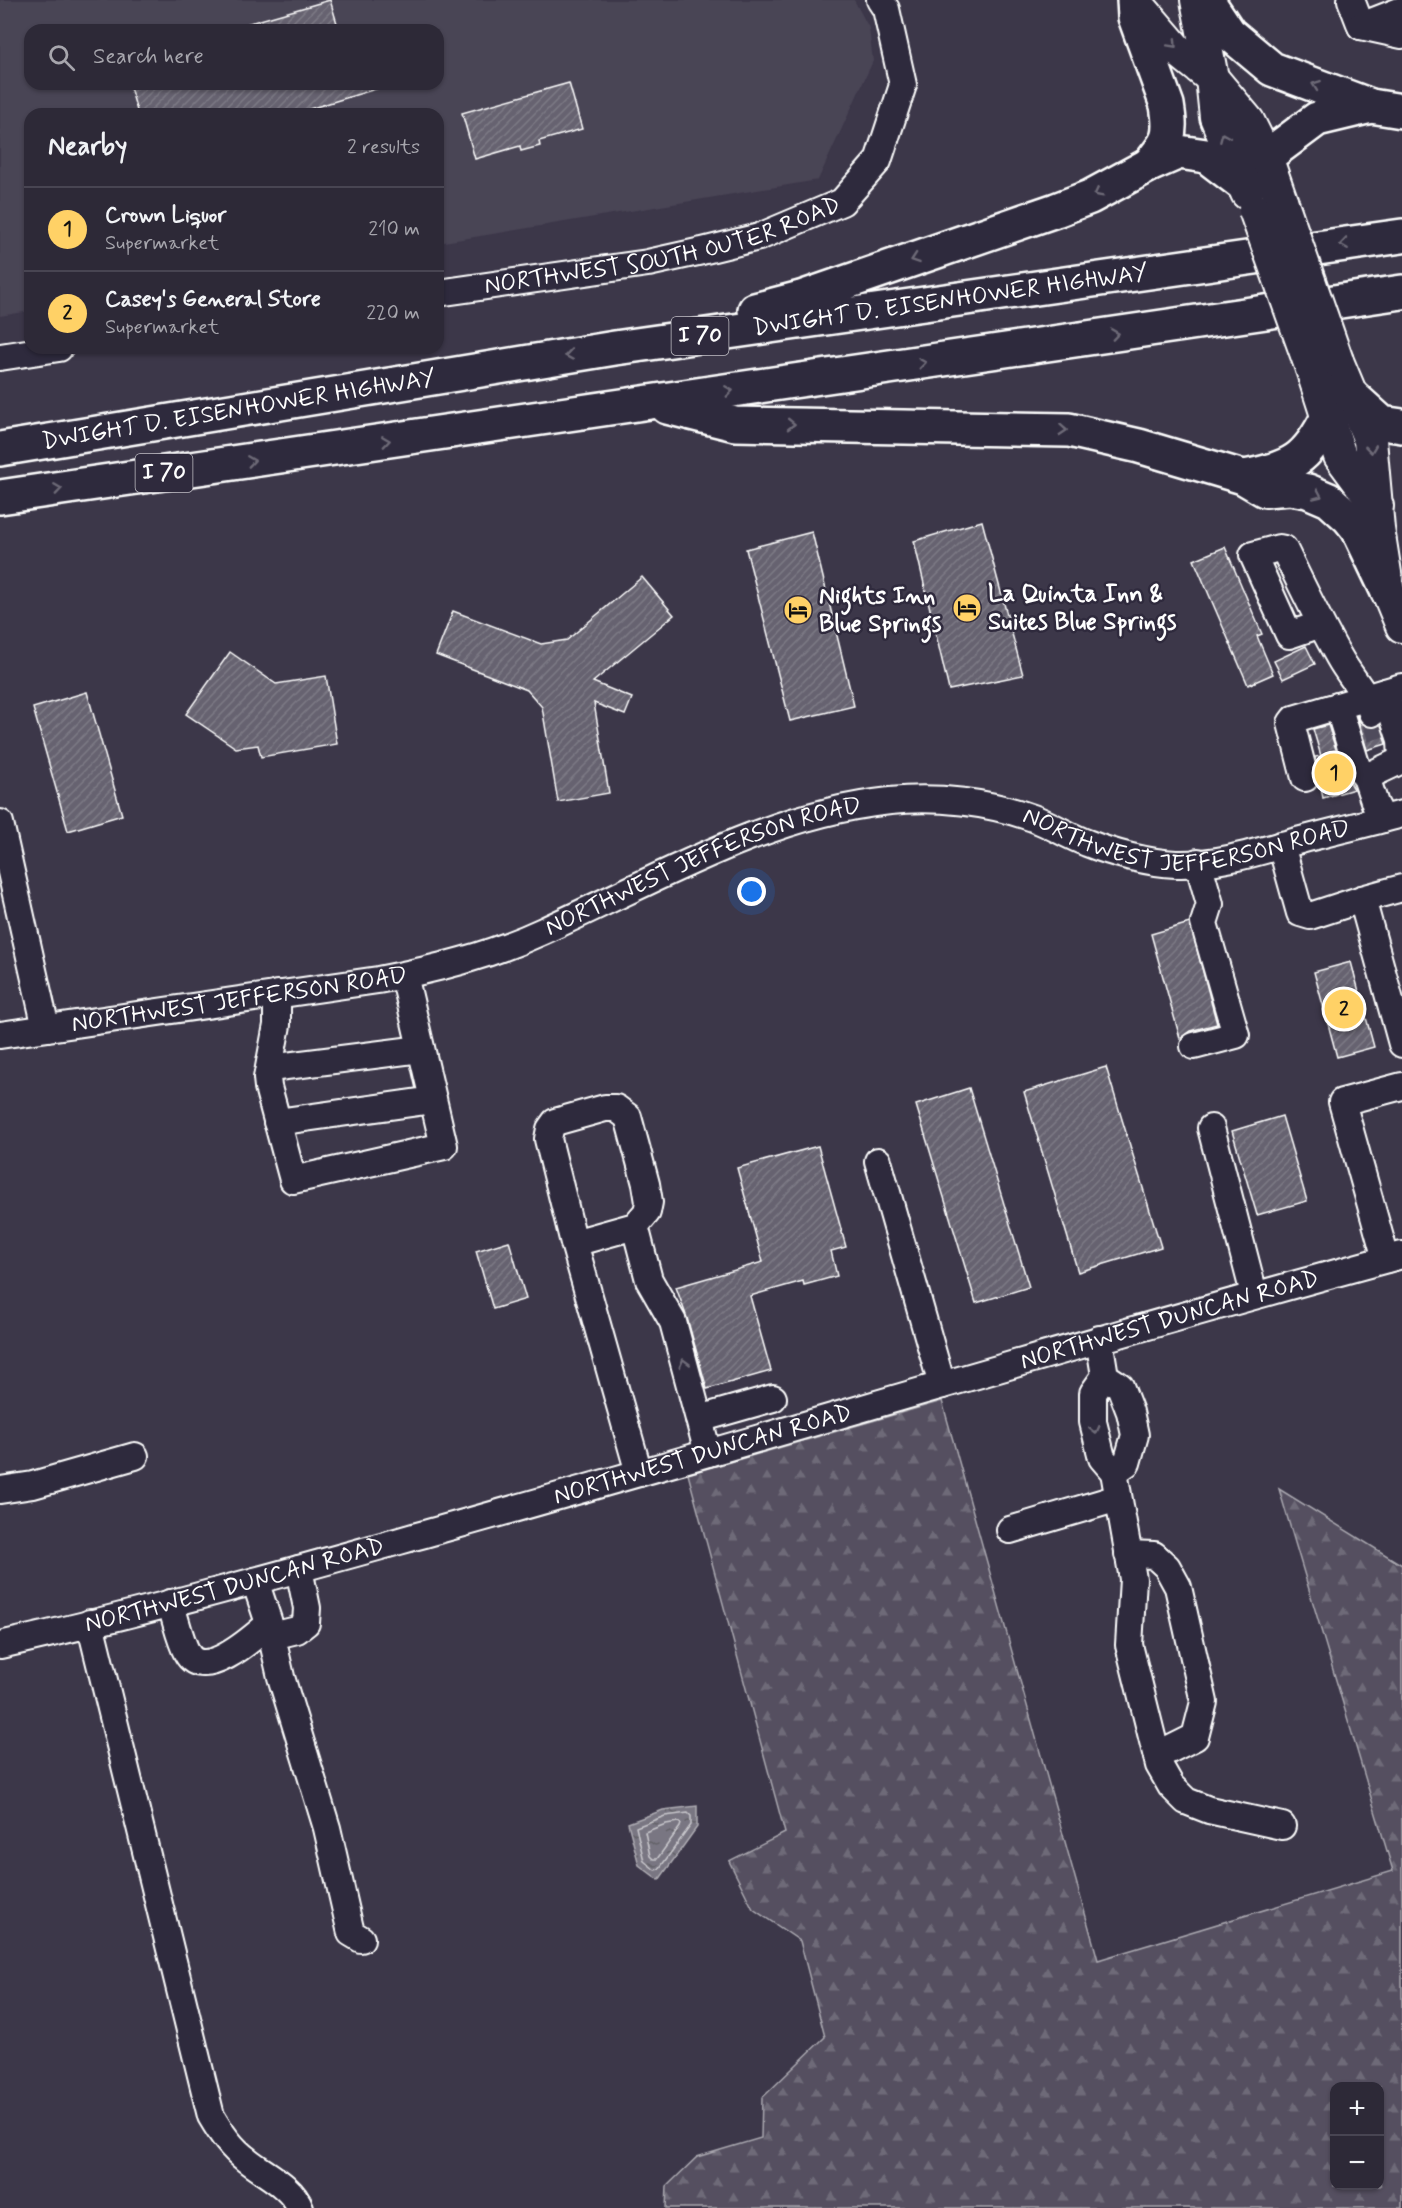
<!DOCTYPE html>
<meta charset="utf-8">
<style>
body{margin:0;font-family:Mynerve,sans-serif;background:#35313f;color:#f1f3f6}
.controls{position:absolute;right:18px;bottom:18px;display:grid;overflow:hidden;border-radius:12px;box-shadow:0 2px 4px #0004}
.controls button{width:54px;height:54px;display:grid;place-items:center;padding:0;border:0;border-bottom:2px solid #484552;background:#2d2937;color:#f1f3f6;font:30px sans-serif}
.you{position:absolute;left:752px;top:892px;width:21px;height:21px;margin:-15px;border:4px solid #fff;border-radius:50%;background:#1a73e8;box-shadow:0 0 0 9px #1a73e833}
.badge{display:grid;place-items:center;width:39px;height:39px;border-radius:50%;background:#ffd166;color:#111;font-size:20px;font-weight:700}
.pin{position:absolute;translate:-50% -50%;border:3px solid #fff;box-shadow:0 2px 6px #0006}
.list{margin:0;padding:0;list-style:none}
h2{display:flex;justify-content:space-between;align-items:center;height:78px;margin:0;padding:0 24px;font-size:26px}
h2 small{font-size:20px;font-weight:400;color:#a7a6ad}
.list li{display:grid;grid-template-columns:39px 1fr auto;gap:18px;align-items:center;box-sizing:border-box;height:84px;padding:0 24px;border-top:2px solid #484552}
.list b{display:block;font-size:22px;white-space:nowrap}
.list p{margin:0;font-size:20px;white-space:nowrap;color:#a7a6ad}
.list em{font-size:20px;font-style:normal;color:#a7a6ad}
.icon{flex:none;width:33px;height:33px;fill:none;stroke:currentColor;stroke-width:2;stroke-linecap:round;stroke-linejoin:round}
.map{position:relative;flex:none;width:1402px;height:2208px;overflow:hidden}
.search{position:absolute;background:#2d2937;box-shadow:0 2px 4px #0004;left:24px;top:24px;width:420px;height:66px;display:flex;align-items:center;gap:15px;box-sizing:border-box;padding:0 21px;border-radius:18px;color:#a7a6ad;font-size:22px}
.panel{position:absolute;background:#2d2937;box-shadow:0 2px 4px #0004;left:24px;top:108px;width:420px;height:246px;border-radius:18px}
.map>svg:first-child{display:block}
.built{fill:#494455;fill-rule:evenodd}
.forest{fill:url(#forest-firs);stroke:#aaa8b0;stroke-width:1.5;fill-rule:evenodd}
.water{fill:url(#water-ripples);stroke:#afadb4;stroke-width:1.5}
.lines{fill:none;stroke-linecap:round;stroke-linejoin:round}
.shore{stroke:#c9c8cd;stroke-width:1.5}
.building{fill:url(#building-hatch);stroke:#fff;stroke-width:1.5}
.minor-tunnel{stroke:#504b5b;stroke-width:26;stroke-dasharray:26 13;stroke-linecap:butt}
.minor-casing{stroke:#fff;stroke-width:30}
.major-casing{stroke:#fff;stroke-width:36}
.highway-casing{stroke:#fff;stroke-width:38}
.minor{stroke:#2f2a3d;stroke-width:26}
.major{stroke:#2f2a3d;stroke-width:32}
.highway{stroke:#2f2a3d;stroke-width:33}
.major-bridge-casing{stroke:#fff;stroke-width:36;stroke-linecap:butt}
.major-bridge{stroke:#2f2a3d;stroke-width:32}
.oneway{stroke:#6d6a77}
.labels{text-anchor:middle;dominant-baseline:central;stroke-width:5;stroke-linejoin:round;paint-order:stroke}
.shield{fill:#2f2a3d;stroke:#c1bfc5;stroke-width:1.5}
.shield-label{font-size:22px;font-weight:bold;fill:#fff}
.street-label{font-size:24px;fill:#fff;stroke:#2f2a3d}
.poi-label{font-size:24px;font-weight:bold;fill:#fff;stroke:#2f2a3d;text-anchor:start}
</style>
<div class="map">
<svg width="1402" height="2208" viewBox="0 0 1402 2208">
<defs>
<pattern id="forest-firs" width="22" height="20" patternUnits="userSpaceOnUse" patternTransform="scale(1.5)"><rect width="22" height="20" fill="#555060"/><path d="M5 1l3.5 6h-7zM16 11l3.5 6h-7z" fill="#6e6a78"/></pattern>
<pattern id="water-ripples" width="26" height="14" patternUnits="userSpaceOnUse" patternTransform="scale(1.5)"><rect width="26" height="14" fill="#797682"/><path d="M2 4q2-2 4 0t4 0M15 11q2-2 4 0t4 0" fill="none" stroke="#626167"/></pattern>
<pattern id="building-hatch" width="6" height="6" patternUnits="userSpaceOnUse" patternTransform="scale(1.5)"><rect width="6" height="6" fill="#666270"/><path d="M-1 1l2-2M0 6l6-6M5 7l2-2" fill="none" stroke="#7d7a85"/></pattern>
</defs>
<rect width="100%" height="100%" fill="#3c3749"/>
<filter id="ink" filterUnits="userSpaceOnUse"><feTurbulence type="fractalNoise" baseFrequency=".0167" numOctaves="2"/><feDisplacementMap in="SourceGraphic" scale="12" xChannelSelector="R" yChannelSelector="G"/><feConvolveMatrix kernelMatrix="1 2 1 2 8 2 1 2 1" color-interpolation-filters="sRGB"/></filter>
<g filter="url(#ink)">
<path class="built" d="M0,0H854L869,28L873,61L818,180L438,243V114H30V311L0,316ZM30,30H438V84H30Z"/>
<path class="forest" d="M942,1401L1098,1960L1393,1871L1279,1489L1402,1565V2208H666L667,2186L697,2157L761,2138L762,2098L825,2037L800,1941L753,1909L729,1861L785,1833L688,1474ZM1334,2086H1380V2186H1334Z"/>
<polygon class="water" points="697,1806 697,1827 659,1880 639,1865 628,1823 663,1810"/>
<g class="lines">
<g class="shore">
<polygon points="688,1813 691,1816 691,1825 659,1869 655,1870 644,1861 636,1827 665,1816"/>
<polygon points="678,1822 681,1824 680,1827 657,1859 653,1859 650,1856 645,1832 666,1824"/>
</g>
</g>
<g class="building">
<polygon points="330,0 339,30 240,30 239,26"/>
<polygon points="569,83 582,129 539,141 540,146 521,151 520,146 475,159 462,113"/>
<polygon points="129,84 379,84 379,88 306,110 308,114 138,114"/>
<polygon points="982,521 1023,675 949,690 914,541"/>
<polygon points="812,532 854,706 790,721 746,549"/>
<polygon points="1225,547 1262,634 1257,636 1273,674 1248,685 1194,560"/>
<polygon points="642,577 674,615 593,682 632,698 625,715 594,703 609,793 558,802 542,707 527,690 436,655 453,611 541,644 567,640"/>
<polygon points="1306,646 1315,664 1283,679 1274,661"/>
<polygon points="230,652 276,684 326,676 337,744 261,757 258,745 236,748 186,714"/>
<polygon points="87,692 122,815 68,831 33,708"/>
<polygon points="1357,716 1362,724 1369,728 1380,725 1386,744 1367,750"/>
<polygon points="1328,725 1343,771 1354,789 1323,798 1315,757 1321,756 1313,729"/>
<polygon points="1190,923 1217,1024 1190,1031 1180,1038 1151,934"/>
<polygon points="1351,962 1374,1047 1337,1057 1314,972"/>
<polygon points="1106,1067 1161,1247 1078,1272 1024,1092"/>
<polygon points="969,1088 1029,1287 976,1303 916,1105"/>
<polygon points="1282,1116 1307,1201 1257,1215 1232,1131"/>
<polygon points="818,1146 846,1247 831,1251 837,1276 804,1285 803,1281 750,1296 771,1371 707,1389 687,1318 676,1287 763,1262 737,1168"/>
<polygon points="509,1241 526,1299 493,1309 476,1251"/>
</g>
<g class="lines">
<polyline class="minor-tunnel" points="1372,713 1383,744"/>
<g class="minor-casing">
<g id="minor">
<polyline points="1351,0 1361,26"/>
<polyline points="1361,26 1402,10"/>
<polyline points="1361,26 1402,35"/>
<path id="s1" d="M438,293L648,263L702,251L759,237L842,202L878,161L903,85L886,9L880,0"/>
<polyline points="0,357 59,348"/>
<path d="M1321,624L1289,635L1253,555L1279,548L1284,549C1302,586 1319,622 1339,657C1350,677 1366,692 1372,713"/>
<polyline points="1338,706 1357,767 1366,777"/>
<polyline points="1305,778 1291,723 1294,719 1402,687"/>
<polyline points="1383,819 1375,804 1366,777 1402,760 1401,740 1385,692"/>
<polyline points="0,823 46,1028"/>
<polyline points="1281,845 1300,913 1310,916 1362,899"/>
<polyline points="1402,888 1362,899 1402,1044"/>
<polyline points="277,994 277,1025 267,1078 268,1087 293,1180 444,1146 404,975"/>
<path id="s2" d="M0,1035L378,980C436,969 489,956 543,931C654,881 766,814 890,801C936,796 989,802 1033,818C1052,825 1068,836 1087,843C1112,853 1149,863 1176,864C1212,865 1248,855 1282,845C1322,834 1362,825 1402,814"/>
<polyline points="1194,1046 1236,1035 1204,923 1210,904 1198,862"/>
<polyline points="270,1068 421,1049"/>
<polyline points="277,1122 433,1100"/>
<polyline points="1211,1128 1254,1294"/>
<polyline points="878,1161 942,1385"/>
<polyline points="635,1226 649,1280 673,1322 708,1453"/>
<polyline points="574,1243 635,1226 647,1212 649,1202 646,1184 628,1117 616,1108 605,1108 555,1122 550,1129 548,1139 574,1243 639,1473"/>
<polyline points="1386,1259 1342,1102 1402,1086"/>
<polyline points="1099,1339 1105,1376 1093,1393 1093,1422 1102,1458 1114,1472 1127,1463 1135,1435 1130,1412 1120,1386 1105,1376"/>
<polyline points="699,1419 773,1398"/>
<polyline points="1114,1472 1133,1579 1129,1645 1159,1765 1171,1786 1186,1801 1209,1810 1282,1826"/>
<polyline points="0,1490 33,1485 135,1456"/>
<polyline points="1010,1530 1118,1498"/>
<polyline points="1128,1554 1154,1555 1167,1567 1178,1587 1204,1702 1195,1737 1157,1756"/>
<polyline points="255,1581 268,1620 281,1677 327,1828 351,1933 361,1939"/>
<path d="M170,1603C176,1619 179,1638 187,1653C203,1683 253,1638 269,1624"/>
<path d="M90,1623L211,2116C221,2133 231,2148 247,2160C264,2174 292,2186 300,2208"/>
<polyline points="272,1636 297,1630 306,1623 307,1608 299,1569"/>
<path id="s3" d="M0,1645C152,1611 302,1568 453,1526C770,1437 1084,1341 1402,1255"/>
</g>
</g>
<g class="major-casing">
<g id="major">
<polyline points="1134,0 1176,49 1212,78 1248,121 1266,157 1282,203"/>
<polyline points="1197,0 1212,78 1216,117 1247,193"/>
<polyline points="1337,361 1370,440 1378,529 1388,592 1402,626"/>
<polyline points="1312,369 1340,456 1377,506"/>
</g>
</g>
<g class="highway-casing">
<g id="highway">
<path d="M1134,0L1135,17L1167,105C1172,136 1169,141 1149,165"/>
<polyline points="1207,0 1229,33 1272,69 1371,106 1402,111"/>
<polyline points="1266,157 1317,119 1371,106"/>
<polyline points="755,310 801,298 1056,210 1090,197 1149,165 1179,152 1206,156 1244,185"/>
<polyline points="1351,395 1382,423 1402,426"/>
<polyline points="667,407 735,424 1069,430 1139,446 1243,477 1265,490 1290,488 1308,491 1329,500 1349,518 1358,529 1388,592"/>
<path id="s4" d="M0,449L615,348L1402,236"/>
<path d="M1245,477C1292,467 1306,461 1328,417"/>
<polyline points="0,497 1402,292"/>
</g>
</g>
<use href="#minor" class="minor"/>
<use href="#major" class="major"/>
<use href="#highway" class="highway"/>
<g class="major-bridge-casing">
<g id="major-bridge">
<polyline points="1282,203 1337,361"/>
<polyline points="1255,210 1312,369"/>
</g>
</g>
<use href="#major-bridge" class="major-bridge"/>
</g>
<defs><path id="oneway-chevron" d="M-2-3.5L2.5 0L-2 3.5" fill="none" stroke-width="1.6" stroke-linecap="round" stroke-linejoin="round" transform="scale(1.5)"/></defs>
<g class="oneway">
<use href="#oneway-chevron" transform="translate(1173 44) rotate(47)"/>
<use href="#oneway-chevron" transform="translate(1316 85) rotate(-160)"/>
<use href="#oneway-chevron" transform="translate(1224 137) rotate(-113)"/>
<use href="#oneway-chevron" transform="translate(1098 193) rotate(153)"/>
<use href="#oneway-chevron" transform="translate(1344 244) rotate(172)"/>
<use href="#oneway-chevron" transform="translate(915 259) rotate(161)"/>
<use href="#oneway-chevron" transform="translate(1115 334) rotate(-8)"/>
<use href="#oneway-chevron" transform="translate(569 355) rotate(171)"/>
<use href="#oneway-chevron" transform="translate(922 363) rotate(-8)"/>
<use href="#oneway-chevron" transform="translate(729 391) rotate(-8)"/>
<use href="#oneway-chevron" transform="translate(791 424) rotate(1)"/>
<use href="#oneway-chevron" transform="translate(1063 430) rotate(4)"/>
<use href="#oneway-chevron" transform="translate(386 441) rotate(-8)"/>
<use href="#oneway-chevron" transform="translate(1371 449) rotate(83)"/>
<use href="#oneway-chevron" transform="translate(251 461) rotate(-8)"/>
<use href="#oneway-chevron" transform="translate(58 489) rotate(-8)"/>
<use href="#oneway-chevron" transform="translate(1318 495) rotate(24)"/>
<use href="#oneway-chevron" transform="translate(684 1363) rotate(-105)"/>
<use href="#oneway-chevron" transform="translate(1095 1430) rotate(77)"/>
</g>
</g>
<defs>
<g id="hotel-disc" transform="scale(1.5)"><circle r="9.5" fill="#ffd166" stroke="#2f2a3d"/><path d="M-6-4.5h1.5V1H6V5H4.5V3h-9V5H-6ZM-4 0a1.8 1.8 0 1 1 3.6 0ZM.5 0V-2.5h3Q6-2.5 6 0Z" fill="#111"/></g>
</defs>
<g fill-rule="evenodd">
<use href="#hotel-disc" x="967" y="608"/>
<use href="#hotel-disc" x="798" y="610"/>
</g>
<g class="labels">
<g class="shield">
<rect x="671.5" y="317" width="57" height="38" rx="4.5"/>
<rect x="135.5" y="454" width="57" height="38" rx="4.5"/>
</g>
<g class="shield-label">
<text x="700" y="336">I 70</text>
<text x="164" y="473">I 70</text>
</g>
<g class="street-label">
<text stroke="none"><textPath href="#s1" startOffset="230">NORTHWEST SOUTH OUTER ROAD</textPath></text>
<text stroke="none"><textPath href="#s4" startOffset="962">DWIGHT D. EISENHOWER HIGHWAY</textPath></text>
<text stroke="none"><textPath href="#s4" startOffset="242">DWIGHT D. EISENHOWER HIGHWAY</textPath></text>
<text stroke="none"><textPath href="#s2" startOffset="1232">NORTHWEST JEFFERSON ROAD</textPath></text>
<text stroke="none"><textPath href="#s2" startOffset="728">NORTHWEST JEFFERSON ROAD</textPath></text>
<text stroke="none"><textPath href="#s2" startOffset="242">NORTHWEST JEFFERSON ROAD</textPath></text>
<text stroke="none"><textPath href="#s3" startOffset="1214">NORTHWEST DUNCAN ROAD</textPath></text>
<text stroke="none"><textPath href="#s3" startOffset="728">NORTHWEST DUNCAN ROAD</textPath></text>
<text stroke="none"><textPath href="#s3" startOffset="242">NORTHWEST DUNCAN ROAD</textPath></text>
</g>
<g class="poi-label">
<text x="988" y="594">La Quinta Inn &amp;<tspan x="988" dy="28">Suites Blue Springs</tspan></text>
<text x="819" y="596">Nights Inn<tspan x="819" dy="28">Blue Springs</tspan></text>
</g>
</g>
</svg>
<div class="controls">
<button>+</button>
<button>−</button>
</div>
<div class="you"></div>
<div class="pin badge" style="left:1334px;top:773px">1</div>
<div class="pin badge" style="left:1344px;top:1009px">2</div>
<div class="search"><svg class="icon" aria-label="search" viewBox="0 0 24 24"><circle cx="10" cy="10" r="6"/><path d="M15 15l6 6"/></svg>Search here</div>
<section class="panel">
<h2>Nearby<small>2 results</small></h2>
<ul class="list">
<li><span class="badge">1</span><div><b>Crown Liquor</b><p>Supermarket</p></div><em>210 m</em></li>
<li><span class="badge">2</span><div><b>Casey's General Store</b><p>Supermarket</p></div><em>220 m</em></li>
</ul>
</section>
</div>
